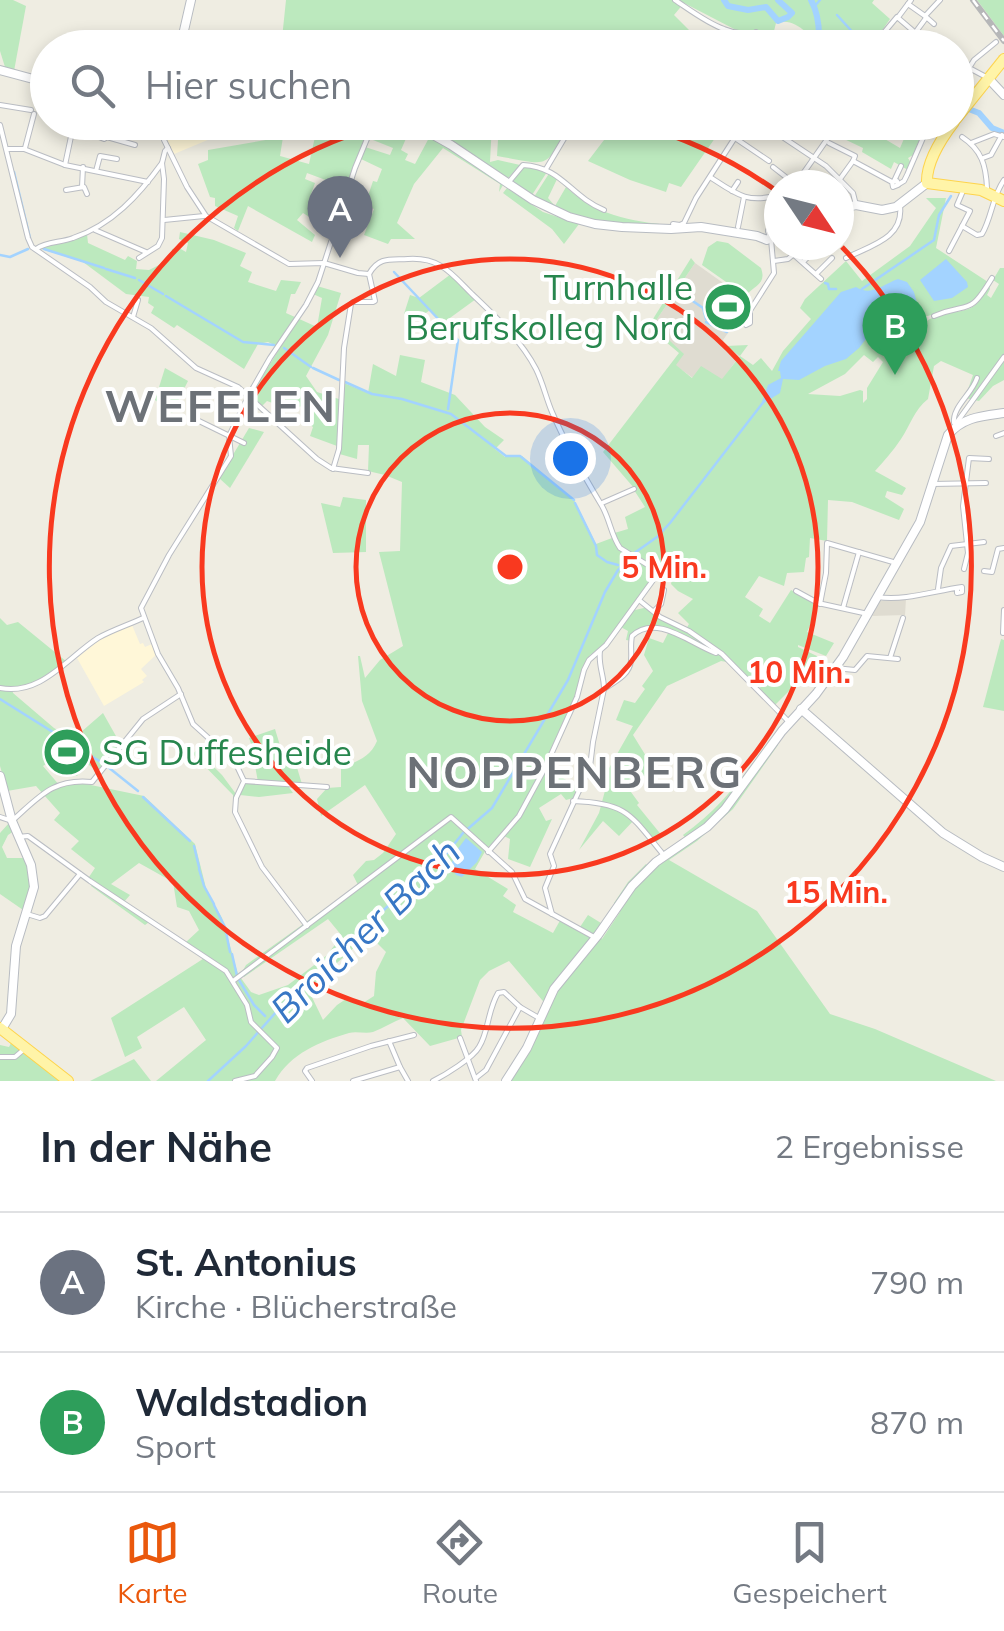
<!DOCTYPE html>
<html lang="de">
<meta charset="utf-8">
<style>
body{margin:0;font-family:Mulish,sans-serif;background:#f2f2f3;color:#1f2937}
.compass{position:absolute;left:764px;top:170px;width:90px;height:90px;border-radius:50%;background:#fff;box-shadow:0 5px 15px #0003;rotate:125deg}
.you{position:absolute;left:570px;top:458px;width:35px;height:35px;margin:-25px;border:8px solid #fff;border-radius:50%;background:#1a73e8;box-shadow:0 0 0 15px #1a73e833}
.badge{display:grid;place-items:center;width:65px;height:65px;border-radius:50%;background:#ea580c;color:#fff;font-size:32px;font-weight:700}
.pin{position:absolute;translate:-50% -82px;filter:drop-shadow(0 2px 5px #0008)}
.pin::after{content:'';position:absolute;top:52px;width:35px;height:30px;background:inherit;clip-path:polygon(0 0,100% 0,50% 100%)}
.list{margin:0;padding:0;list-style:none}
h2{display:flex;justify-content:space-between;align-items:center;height:130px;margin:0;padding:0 40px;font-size:42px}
h2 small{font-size:32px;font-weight:400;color:#747a83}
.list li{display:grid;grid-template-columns:65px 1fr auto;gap:30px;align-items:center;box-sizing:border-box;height:140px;padding:0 40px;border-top:2px solid #e0e1e3}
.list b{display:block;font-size:38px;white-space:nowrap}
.list p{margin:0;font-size:32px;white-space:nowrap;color:#747a83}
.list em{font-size:32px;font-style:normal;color:#747a83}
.icon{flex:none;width:55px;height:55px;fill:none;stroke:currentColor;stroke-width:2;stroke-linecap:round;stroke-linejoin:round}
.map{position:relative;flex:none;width:1004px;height:1081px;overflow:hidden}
.search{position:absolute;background:#fff;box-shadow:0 5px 15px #0003;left:30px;right:30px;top:30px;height:110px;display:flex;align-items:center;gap:25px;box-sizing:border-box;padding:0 35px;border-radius:55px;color:#747a83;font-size:38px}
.sheet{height:410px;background:#fff}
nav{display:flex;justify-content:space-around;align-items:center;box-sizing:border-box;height:140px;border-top:2px solid #e0e1e3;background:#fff;font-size:28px;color:#747a83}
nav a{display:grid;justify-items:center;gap:5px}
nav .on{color:#ea580c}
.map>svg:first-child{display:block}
.commercial{fill:#fff7d8}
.education{fill:#dfdcd1}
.green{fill:#bce9be;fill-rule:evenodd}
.water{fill:#a3d3ff}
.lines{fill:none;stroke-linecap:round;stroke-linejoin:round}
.stream{stroke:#a3d3ff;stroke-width:2.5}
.river{stroke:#a3d3ff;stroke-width:6}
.street-casing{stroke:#babdc3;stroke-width:6}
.secondary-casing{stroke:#b8bcc2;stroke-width:10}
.primary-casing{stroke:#fed44c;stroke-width:12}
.street{stroke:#fff;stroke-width:4}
.secondary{stroke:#fff;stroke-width:8}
.primary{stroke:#fff4a8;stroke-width:10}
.rail-casing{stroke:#b6b7b8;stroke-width:6}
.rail{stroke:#fff;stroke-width:2.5;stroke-dasharray:8;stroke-linecap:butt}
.ring{fill:none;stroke:#f9391f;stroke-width:5}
.labels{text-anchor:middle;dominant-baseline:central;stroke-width:8;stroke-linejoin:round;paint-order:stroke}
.leisure-label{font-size:35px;fill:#27864d;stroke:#fff;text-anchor:end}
.water-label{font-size:38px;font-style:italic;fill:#3877c5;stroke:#fff}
.district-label{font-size:45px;font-weight:bold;letter-spacing:2.5px;fill:#6c7177;stroke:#fff}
.centre{fill:#f9391f;stroke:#fff;stroke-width:5}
.ring-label{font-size:30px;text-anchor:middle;font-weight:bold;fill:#f9391f;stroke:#fff;stroke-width:8;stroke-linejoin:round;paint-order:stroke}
</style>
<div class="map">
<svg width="1004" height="1081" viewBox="0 0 1004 1081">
<rect width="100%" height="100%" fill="#efede2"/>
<g class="commercial">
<polygon points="211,131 210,139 174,154 166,140"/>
<polygon points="132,625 140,644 143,643 145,647 152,644 157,654 141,669 147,676 142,680 144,682 104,706 77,658 102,638"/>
</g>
<g class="education">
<polygon points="695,263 750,302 723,340 726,346 740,355 722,380 693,378 675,365 683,354 653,325"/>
<polygon points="906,599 905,615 872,616 880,601"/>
</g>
<g class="green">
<polygon points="0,0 13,0 26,6 14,71 5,67 0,51"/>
<path d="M286,0H874L872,3L890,19L874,42L877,48C865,47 837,51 827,46C808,39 798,16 776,23L774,31L736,30L684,3L674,15L693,34L701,47L281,48Z"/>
<polygon points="977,0 1004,0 1004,36"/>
<polygon points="698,122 722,128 681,187 669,183 666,192 630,180 588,161 617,123"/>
<polygon points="318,123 372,123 347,188 307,173 305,179 315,183 310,197 324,204 314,220 303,213 297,220 315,235 312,242 248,206 238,231 234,228 238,216 215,206 215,198 210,197 198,164 208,160 208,150 283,137 280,156 309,164"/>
<polygon points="376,123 396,123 411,127 401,150 408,154 405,160 415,164 430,136 503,185 499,192 500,184 443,148 414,184 397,223 415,239 391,239 388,244 364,235 374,209 365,205 373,181 377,182 382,169 361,159 365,147 390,155 393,148 368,138"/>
<path d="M414,123H571C543,171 552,165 497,156L499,124L492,123L490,162L498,160L520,165L507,179Z"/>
<polygon points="846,125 858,131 861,125 900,148 906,134 911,136 917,130 924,133 913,155 908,158 911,163 908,170 894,162 891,169 862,152 863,148 840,137"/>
<polygon points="524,166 547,172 532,195 513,181"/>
<path d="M550,172L558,177L548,198L555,206L566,187C594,214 631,222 671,225L670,227L609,224L582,219L534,197Z"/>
<polygon points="507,188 543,212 579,224 564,244 552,229 503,193"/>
<path d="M926,198H946L936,248L988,282C985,287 983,293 979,297C962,316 914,310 895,333L898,337C914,335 920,323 934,317C947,310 963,314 974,306C981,301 985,292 989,285L990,289L987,295L991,298L999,284L993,280L1000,268H1004V380L993,386L979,401L965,398L973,375L941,361L934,366L928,399C914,410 910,426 901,439C893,451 884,461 875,471L906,488L902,495L887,491L885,497L904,509L899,520L852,502L828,500L827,541L810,538L809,557L806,558L804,572L787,573L784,586L759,576L745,597L763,609L759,616L770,623L791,590L819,605L807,632L834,643L826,656L798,645V647L819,657L807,674L799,668L793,676L799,681L772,708L757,691L780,666L771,658L747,682L727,662L721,661L667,686L633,735L654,769L628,788L639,803L637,805L663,837L656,842L635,819L619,836L603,821L579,850L599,813L606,787L600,784L633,726L616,720L624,700L635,703L645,689L642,686L653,671L644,655L649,638L663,643L669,631L653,626L634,634L632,641L626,640L628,631L619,626L604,646L590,655L582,668L575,696L543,766L578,787L573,798L566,800L561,794L539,808L546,821L552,819L530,867L508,859L510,839L502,835L487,848L475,869L508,889L503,896L516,905L513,912L553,933L562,917L580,927L588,915L601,923L595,932L602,939L620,912L614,903L628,882L646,864L650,869L688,841L683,835C720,809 744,776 770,739L778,745L733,809L697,841L669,860L757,911L830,1014L875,1029L996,1081H510L526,1057L548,1007L509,961L489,971L480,980L461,1030L462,1037L430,1046L403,1018C393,1022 383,1028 373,1032C366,1034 356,1031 349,1033C319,1042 291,1053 275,1081H156L206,1040L184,1007L137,1037L142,1048L125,1057L111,1018L206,957L185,943L199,930L189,911L177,907L173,882L139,863L111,884L130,895L124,902L152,920L145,925L91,886L94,881L89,877L95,868L71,849L79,841L54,820L60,813L36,786L7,791L0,766V618L7,625L18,622L67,662L28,686L12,689L13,693L54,728L73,739L103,713L121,745L99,772L86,763L77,776L51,761L43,766L60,786L71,783L86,784L144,796L195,844L207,892L222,918L238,974L251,992L259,995L288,985L326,956L342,936L328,919L244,977L242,972L246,965L358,885L353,875L366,861L374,860L383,853L396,834L365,785L321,816L317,799L327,788L341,787V769C356,761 370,758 377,741L362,701L358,656H360L365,678L380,660L403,646L379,552L400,551L402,482L385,475L368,471L369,445H358L357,459L336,453L337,446L310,436L313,427L310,425L312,420L307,417L310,409L303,406L289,409L267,401L262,406L250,396L280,348L268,342L258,344L244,369L177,325L174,328L151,313L154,307L148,303L149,297L126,294L83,262L38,248L87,234L88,243L125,260L128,256L137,261L136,269L149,270L171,259L172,249L179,248L186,252L188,243L179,239L180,232L214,240L246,253L240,266L252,272L248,282L276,291L281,280L301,282L295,294H291L286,313L317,327L322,298L313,294L317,286L341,293L328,335L306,376L317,392L342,400L344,383L368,393L373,364L396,376L400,355L425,360L421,382L455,395L485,427L504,440L495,449L505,457L522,456L574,500L596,544L612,538L611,534L628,529L625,517L645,507L634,490L636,488H634L603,452L679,353L648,327L691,258L695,263L653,325L684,354L676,365L692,378L701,366L722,379L740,356L726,346L748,345L740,356L753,365L761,358L772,371L783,351L811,319L800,308L805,299L846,261L862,281L910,246L936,208ZM864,355L873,362L878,357L883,362L867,388V399L863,403V391L860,390L840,396L808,394L845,374ZM667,566L673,575L671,584L678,591L693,599L678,613L689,624L685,631L665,622L648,607L631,611ZM367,936H370L386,952L376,972L374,996L363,1003L346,999L337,1005L323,1020L308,989Z"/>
<path d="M717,241L728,243L761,268C767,285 754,285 746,296L702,265L708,247Z"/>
<polygon points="451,274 476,299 443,323 430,310 419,318 404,314 410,295 419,298"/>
<polygon points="165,368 188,381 172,413 155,400"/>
<polygon points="249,428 264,432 230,488 219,478"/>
<polygon points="343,497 366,500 366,552 333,553 321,503 340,507"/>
<polygon points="1001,639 1004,640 1004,711 983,707"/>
<polygon points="275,729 285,762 295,761 302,784 288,786 293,793 259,797 240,795 245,783 258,782 254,760 261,757 258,750 254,752 249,738"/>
<polygon points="199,747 207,754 205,758 222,775 236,794 233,800 233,795 193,754"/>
<polygon points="9,823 14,831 8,835 2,847 7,858 26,858 32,877 26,912 0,894 0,833"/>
<polygon points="12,1041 65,1081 0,1081 0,1045 9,1047"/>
<polygon points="134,1059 151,1081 90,1081"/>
</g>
<g class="water">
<polygon points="946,259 967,282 968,287 952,298 934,301 920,280"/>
<path d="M898,279L907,282L914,292L917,303L909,316L873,330L859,348L846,359L825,366L799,380L783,379L780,393L764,403L762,402L768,385L781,378L780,371H778L781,361L841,292L856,287C872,297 883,284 898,279Z"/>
<polygon points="466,838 482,852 477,862 462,877 456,875 451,867 454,854"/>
</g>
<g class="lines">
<g class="stream">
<polyline points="814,7 820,0"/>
<polyline points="837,15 867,48"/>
<polyline points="14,172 30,238"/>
<polyline points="44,249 104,268"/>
<polyline points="0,255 10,257 28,249"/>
<polyline points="106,269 135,278"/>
<polyline points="394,272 458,340 448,409"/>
<polyline points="139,280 163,294"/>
<polyline points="825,283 828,284 829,289 836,289"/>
<polyline points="862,289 934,240 939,215 951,196"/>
<polyline points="166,296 243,342 274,345"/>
<polyline points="668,297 684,295 703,308 706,319"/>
<polyline points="706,322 727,332"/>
<polyline points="284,348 311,367"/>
<polyline points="313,368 339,380"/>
<polyline points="345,382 372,394 402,399 451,414 506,456 520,456 574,500"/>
<polyline points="575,503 596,546 597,555 607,562 618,565"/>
<polyline points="0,699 104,764"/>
<polyline points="108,767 138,791"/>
<polyline points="143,797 190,841"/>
<polyline points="194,846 199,867"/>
<polyline points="199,869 204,886 214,904"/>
<polyline points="214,905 225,927 230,952"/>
<polyline points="232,954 237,976"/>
<polyline points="239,980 254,1005 265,1016"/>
<polyline points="208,1081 246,1046 293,993 327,965 367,925 447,853 463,833 492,808 568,680 605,592 618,570 633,554 657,537 670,523 765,400"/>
</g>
<g class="river">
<polyline points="724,0 728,6 748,10 766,7 778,21 788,17 792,13 778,0"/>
<path d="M811,0C817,11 819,25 819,36L839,40L859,48"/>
<polyline points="956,104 979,113 992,128 1004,133"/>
</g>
<g class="street-casing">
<g id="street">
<path d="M675,0C690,10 707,23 724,29C754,41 768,23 801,48"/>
<polyline points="908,4 925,16 940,0"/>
<polyline points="899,16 911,0"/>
<polyline points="925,16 934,24"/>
<polyline points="915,33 926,18"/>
<polyline points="701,44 702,48"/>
<polyline points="753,48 756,32"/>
<polyline points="871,48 897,17 933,48"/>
<polyline points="956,61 988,78"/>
<polyline points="969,68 974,60 996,42"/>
<polyline points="0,105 31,110"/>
<polyline points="115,122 136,131 162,134"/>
<polyline points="162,122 164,140 187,187 206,216 289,264 324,263 358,273 369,274"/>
<polyline points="760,122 826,166 853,193 856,205"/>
<polyline points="906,122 922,125 922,129 926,131 932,124"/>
<polyline points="0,125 28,238 32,247 90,287 106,302 151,328 196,368 238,387 317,459 331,468 368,473"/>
<polyline points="73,127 104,139 107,137 135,145"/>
<path d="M962,137C982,150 986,166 987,188"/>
<polyline points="735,138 769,161"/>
<polyline points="829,143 855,156 853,161"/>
<polyline points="971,143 994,134 1004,137"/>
<polyline points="25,148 34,114"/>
<polyline points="8,149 24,149 65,165 148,182"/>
<polyline points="983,158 991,155 1002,135"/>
<polyline points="65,165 73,127 69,126 68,122"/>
<polyline points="773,167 796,185"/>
<polyline points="546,169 574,122"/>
<polyline points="96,171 100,156 117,159"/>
<path d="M710,177C736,194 747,204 779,195"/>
<polyline points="840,179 853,161 892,182 897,181 898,185 893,187 892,182"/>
<polyline points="894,181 901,166"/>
<path d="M508,183L523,165C562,167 570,196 604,210"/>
<polyline points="899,184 904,181 907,175 926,131"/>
<polyline points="795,185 828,138 830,122"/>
<polyline points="82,187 83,167"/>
<polyline points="66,190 84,187 87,194"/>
<polyline points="732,191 738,182"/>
<polyline points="770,197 772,227"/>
<polyline points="164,220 204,216"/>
<polyline points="673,224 680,225 684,223 696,198 745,122"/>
<path d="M962,226L977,235L982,234C992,217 992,197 1004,180"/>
<polyline points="738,227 744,197"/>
<polyline points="95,230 146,252"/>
<path d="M36,249C47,241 60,243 73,238C112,225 139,195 162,163"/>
<polyline points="949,251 970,211 957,205 963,191"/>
<polyline points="794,255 821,279"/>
<polyline points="139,258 158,246 162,238 164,179 162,163 165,151 168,148"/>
<path d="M846,258C869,246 904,239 900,206"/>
<polyline points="774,261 788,259 800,249"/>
<polyline points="803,262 820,245"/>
<path d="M369,274C379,256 391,260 408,259C440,257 451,273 472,294C495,316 521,340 536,369C543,383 546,398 552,412C566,445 584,476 602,506C610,520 611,535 620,548L659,572L606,645L589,660L584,670L577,697L545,768L519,816L488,852"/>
<polyline points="816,274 832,258"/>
<polyline points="750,311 750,323 746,325 744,320 774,273 771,239"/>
<path d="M934,316C970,301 968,318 992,278"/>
<polyline points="133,317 138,300"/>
<polyline points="199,421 244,443"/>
<polyline points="957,422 1004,357"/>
<path d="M954,423C952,407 972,394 977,378"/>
<polyline points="996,436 1004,433"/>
<polyline points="333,469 339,449 344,348 351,304 353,302 373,302 375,301 369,274"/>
<polyline points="932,484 986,483"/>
<polyline points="602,503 634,489"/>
<polyline points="964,569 968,553 963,506 969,458 989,459"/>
<polyline points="984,571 992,572 998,549 1004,548"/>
<polyline points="938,589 941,568 951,546 984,542"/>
<polyline points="796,591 818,603 868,614"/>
<path d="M877,597C906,601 933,591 962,587V592L957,593V588"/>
<polyline points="639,600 660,617 689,631 722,654 789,722"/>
<polyline points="820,604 826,573 827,543 893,562"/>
<polyline points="843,608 859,552"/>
<polyline points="654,611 661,604 664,590"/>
<polyline points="1003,633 1004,610"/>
<polyline points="890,658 903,618"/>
<polyline points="835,668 855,670 867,656 898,659"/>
<path d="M0,688C41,696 67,658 98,638C112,630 128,625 143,618"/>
<path d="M604,689C614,682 629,676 631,661C632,652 630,645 632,636C656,613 691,644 716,653"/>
<polyline points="244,781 327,787"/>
<path d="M573,801C627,803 630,814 662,853"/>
<path d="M0,817L12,821C39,797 53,778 92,782L143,719L181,694"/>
<polyline points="18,837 28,836 90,881 226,971 247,1005 251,1022 277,1048 272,1057 255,1076 235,1081"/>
<polyline points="27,914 40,918 45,916 80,874"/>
<path d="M552,914L545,888L554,866L550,854L590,767L593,742L604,689C604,675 598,665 600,651"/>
<polyline points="307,926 262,867 235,812 236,798 244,781 235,762 193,724 178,688 158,654 141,608 169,555 231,456 229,436 250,393 270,358 306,305 318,282 355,168 374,122"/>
<polyline points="233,981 451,817 512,872 525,899 594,937"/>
<polyline points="460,1038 476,1081"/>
<polyline points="389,1041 400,1067 408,1081"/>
<polyline points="0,1057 15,1057 22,1051"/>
<polyline points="476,1078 486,1070 520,1007"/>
<polyline points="312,1081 305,1071 307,1068 371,1046 414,1035"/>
<polyline points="353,1081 400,1067"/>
<path d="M433,1081C445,1075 473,1058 479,1047C489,1031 487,1012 498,993L504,992L520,1007L539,1018"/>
</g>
</g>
<g class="secondary-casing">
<g id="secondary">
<polyline points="180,48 191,0"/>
<polyline points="0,70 48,83"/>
<polyline points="988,78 1004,95"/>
<polyline points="410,122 451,145 533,200 569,217 595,224 622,227 671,229 701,227 757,236 767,240 772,236 770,231"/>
<polyline points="839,209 856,205 882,210 896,207 927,183"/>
<polyline points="801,709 943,833 982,857 1004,867"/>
<polyline points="0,776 12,821 31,865 34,887 16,946 11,1014 2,1029"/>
<path d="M506,1081L527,1048L554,989L598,935L632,886L656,862L707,827L725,809L782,731L816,694L843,657L920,522L948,435C963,417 982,416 1004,413"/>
</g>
</g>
<g class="primary-casing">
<g id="primary">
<polyline points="956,119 1004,59"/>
<path d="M954,122C941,139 926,162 927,183L981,190L1004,201"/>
<polyline points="0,1028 68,1081"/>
</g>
</g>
<use href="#street" class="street"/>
<use href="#secondary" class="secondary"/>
<use href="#primary" class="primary"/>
<g class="rail-casing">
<polyline id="rail" points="973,0 1004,41"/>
</g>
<use href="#rail" class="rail"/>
</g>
<g class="ring">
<circle cx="510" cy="567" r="154"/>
<circle cx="510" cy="567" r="308"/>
<path d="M633 123A461 461 0 0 1 778 192M842 247A461 461 0 1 1 387 123"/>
</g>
<defs>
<g id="stadium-disc" transform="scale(2.5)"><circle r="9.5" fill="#2e9e5b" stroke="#fff"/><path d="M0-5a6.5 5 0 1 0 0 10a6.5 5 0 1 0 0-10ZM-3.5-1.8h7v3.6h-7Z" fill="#fff"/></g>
</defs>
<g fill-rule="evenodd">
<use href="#stadium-disc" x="728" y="307"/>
<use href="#stadium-disc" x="67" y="752"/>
</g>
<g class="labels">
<g class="leisure-label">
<text x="693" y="287">Turnhalle<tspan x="693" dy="40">Berufskolleg Nord</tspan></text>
<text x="102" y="752" text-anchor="start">SG Duffesheide</text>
</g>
<g class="water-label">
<text transform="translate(365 930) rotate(-44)">Broicher Bach</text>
</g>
<g class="district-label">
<text x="221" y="405">WEFELEN</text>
<text x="575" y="771">NOPPENBERG</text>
</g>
</g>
<circle cx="510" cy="567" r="15" class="centre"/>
<g class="ring-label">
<text x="664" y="578">5 Min.</text>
<text x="799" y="683">10 Min.</text>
<text x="836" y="903">15 Min.</text>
</g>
</svg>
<svg class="compass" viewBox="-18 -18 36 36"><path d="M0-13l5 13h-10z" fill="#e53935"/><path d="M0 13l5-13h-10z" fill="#747a83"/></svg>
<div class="you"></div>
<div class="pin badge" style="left:340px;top:258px;background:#6b7280">A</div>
<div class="pin badge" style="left:895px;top:375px;background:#2e9e5b">B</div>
<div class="search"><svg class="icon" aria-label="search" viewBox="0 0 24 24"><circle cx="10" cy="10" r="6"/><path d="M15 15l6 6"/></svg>Hier suchen</div>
</div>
<section class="sheet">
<h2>In der Nähe<small>2 Ergebnisse</small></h2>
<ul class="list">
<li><span class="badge" style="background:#6b7280">A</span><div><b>St. Antonius</b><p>Kirche · Blücherstraße</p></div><em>790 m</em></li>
<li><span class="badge" style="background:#2e9e5b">B</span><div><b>Waldstadion</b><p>Sport</p></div><em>870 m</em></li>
</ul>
</section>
<nav>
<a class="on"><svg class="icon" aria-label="map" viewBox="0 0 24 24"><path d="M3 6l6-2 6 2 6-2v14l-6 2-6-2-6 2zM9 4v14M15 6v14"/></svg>Karte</a>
<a><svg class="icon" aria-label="directions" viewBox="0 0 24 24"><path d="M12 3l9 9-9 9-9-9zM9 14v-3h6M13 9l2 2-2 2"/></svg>Route</a>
<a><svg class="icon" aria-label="saved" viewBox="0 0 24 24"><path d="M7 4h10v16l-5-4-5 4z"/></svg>Gespeichert</a>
</nav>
